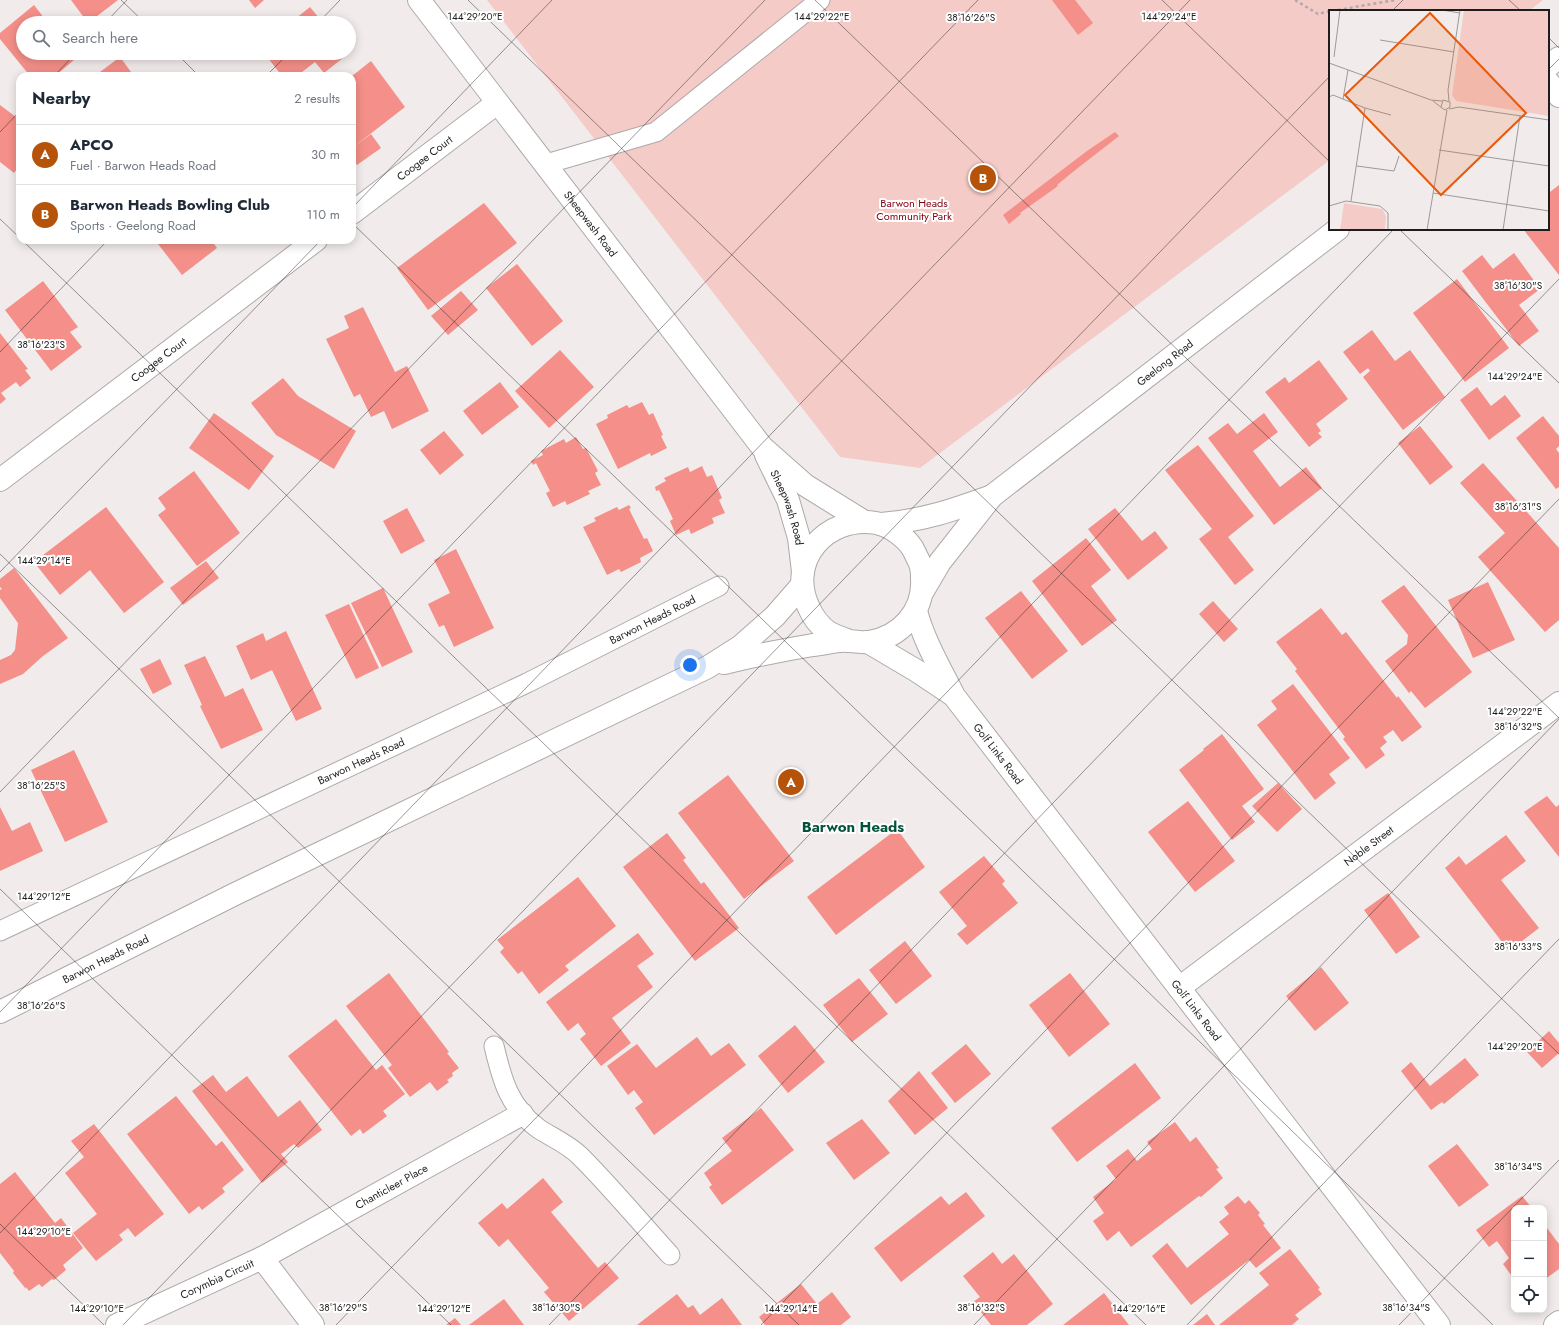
<!DOCTYPE html>
<meta charset="utf-8">
<style>
body{margin:0;font-family:Jost,sans-serif;background:#f2f2f3;color:#1f2937}
.controls{position:absolute;right:12px;bottom:12px;display:grid;overflow:hidden;border-radius:8px;box-shadow:0 2px 10px #0003}
.controls button{width:36px;height:36px;display:grid;place-items:center;padding:0;border:0;border-bottom:1px solid #e0e1e3;background:#fff;color:#1f2937;font:20px sans-serif}
.you{position:absolute;left:690px;top:665px;width:14px;height:14px;margin:-10px;border:3px solid #fff;border-radius:50%;background:#1a73e8;box-shadow:0 0 0 6px #1a73e833}
.badge{display:grid;place-items:center;width:26px;height:26px;border-radius:50%;background:#b45309;color:#fff;font-size:13px;font-weight:700}
.pin{position:absolute;translate:-50% -50%;border:2px solid #fff;box-shadow:0 1px 4px #0006}
.list{margin:0;padding:0;list-style:none}
h2{display:flex;justify-content:space-between;align-items:center;height:52px;margin:0;padding:0 16px;font-size:17px}
h2 small{font-size:13px;font-weight:400;color:#747a83}
.list li{display:grid;grid-template-columns:26px 1fr auto;gap:12px;align-items:center;box-sizing:border-box;height:60px;padding:0 16px;border-top:1px solid #e0e1e3}
.list b{display:block;font-size:15px;white-space:nowrap}
.list p{margin:0;font-size:13px;white-space:nowrap;color:#747a83}
.list em{font-size:13px;font-style:normal;color:#747a83}
.icon{flex:none;width:22px;height:22px;fill:none;stroke:currentColor;stroke-width:2;stroke-linecap:round;stroke-linejoin:round}
.map{position:relative;flex:none;width:1559px;height:1325px;overflow:hidden}
.search{position:absolute;background:#fff;box-shadow:0 2px 10px #0003;left:16px;top:16px;width:340px;height:44px;display:flex;align-items:center;gap:10px;box-sizing:border-box;padding:0 14px;border-radius:22px;color:#747a83;font-size:15px}
.panel{position:absolute;background:#fff;box-shadow:0 2px 10px #0003;left:16px;top:72px;width:340px;height:172px;border-radius:12px}
.map>svg:first-child{display:block}
.green{fill:#f4cbc7}
.building{fill:#f48f89}
.lines{fill:none;stroke-linecap:round;stroke-linejoin:round}
.lane-casing{stroke:#aea9a8;stroke-width:21}
.street-casing{stroke:#aea9a8;stroke-width:24}
.secondary-casing{stroke:#aea9a8;stroke-width:24}
.path{stroke:#afabaa;stroke-width:2.5;stroke-dasharray:3 3;stroke-linecap:butt}
.lane{stroke:#fff;stroke-width:19}
.street{stroke:#fff;stroke-width:22}
.secondary{stroke:#fff;stroke-width:22}
.ticks{fill:none;stroke:#1e1c1c;stroke-width:1;stroke-opacity:0.45}
.labels{text-anchor:middle;dominant-baseline:central;stroke-width:4;stroke-linejoin:round;paint-order:stroke}
.street-label{font-size:11px;fill:#1e1c1c;stroke:#fff}
.park-label{font-size:11px;fill:#800013;stroke:#fff}
.district-label{font-size:15px;font-weight:bold;fill:#04543d;stroke:#fff}
.inset-road{fill:none;stroke:#9d9998;stroke-width:1}
.view{fill:#e8590c;fill-opacity:0.15;stroke:#e8590c;stroke-width:2}
.inset-edge{fill:none;stroke:#1e1c1c;stroke-width:2}
.ticks-label{font-size:10px;text-anchor:middle;fill:#1e1c1c;stroke:#fff;stroke-width:4;stroke-linejoin:round;paint-order:stroke}
</style>
<div class="map">
<svg width="1559" height="1325" viewBox="0 0 1559 1325">
<rect width="100%" height="100%" fill="#f1eceb"/>
<polygon class="green" points="487,0 1543,0 1529,11 1330,11 1330,160 920,468 840,457"/>
<g class="building">
<polygon points="71,0 118,0 88,23"/>
<polygon points="249,0 264,0 255,8"/>
<polygon points="1052,0 1075,0 1093,23 1078,35"/>
<polygon points="34,5 48,23 23,23 23,53 78,53 80,55 55,76 30,76 0,39 0,33"/>
<polygon points="310,7 323,23 290,23"/>
<polygon points="264,53 347,53 348,54 324,73 315,62 297,76 282,76"/>
<polygon points="120,57 134,76 103,76 100,72"/>
<polygon points="371,61 405,107 356,145 352,139 352,76"/>
<polygon points="0,105 20,120 16,125 20,128 20,165 14,173 0,162"/>
<polygon points="1115,132 1119,136 1074,171 1057,185 1058,186 1020,213 1021,214 1009,224 1003,215 1087,151"/>
<polygon points="371,134 381,148 357,165 352,158 352,148"/>
<polygon points="1559,185 1559,275 1523,229 1548,229 1548,190 1550,192"/>
<polygon points="484,203 517,243 428,310 397,268"/>
<polygon points="155,240 211,240 217,248 182,275"/>
<polygon points="1514,253 1540,289 1519,305 1539,331 1519,346 1462,271 1482,255 1493,269"/>
<polygon points="517,264 563,321 532,346 486,288"/>
<polygon points="1457,279 1509,348 1465,382 1413,313"/>
<polygon points="43,281 78,327 70,332 82,347 51,371 5,310"/>
<polygon points="461,291 478,310 448,335 431,316"/>
<polygon points="363,307 395,372 407,366 429,411 392,429 384,411 371,417 360,394 354,397 326,339 349,328 344,316"/>
<polygon points="1372,330 1395,361 1410,350 1445,397 1403,430 1363,377 1370,371 1368,368 1360,374 1343,352"/>
<polygon points="0,333 28,369 25,370 31,378 20,387 16,382 1,393 6,399 0,404"/>
<polygon points="560,350 594,387 549,428 515,391"/>
<polygon points="1319,360 1348,399 1316,424 1321,431 1318,433 1322,437 1309,447 1265,392 1285,377 1289,383"/>
<polygon points="283,378 298,396 356,431 334,469 276,435 251,403"/>
<polygon points="500,382 519,407 482,435 463,411"/>
<polygon points="1477,387 1491,406 1505,395 1521,416 1489,440 1460,400"/>
<polygon points="642,402 649,415 653,413 663,435 661,436 667,448 651,456 650,453 618,469 596,424 608,418 607,415 627,405 629,408"/>
<polygon points="214,413 274,456 249,490 189,448"/>
<polygon points="1264,413 1278,432 1253,451 1280,487 1306,467 1322,488 1274,525 1208,438 1228,423 1237,434"/>
<polygon points="1543,416 1559,436 1559,446 1556,449 1559,453 1559,487 1556,489 1516,438"/>
<polygon points="1420,426 1453,467 1430,485 1398,443"/>
<polygon points="444,431 464,455 440,475 420,450"/>
<polygon points="576,437 583,449 586,448 598,471 595,473 601,485 588,491 590,494 567,505 565,501 553,507 546,493 550,491 536,463 533,465 531,461 543,455 541,451 564,439 566,443"/>
<polygon points="1198,445 1254,516 1228,537 1254,570 1235,585 1199,539 1212,529 1165,470"/>
<polygon points="1483,463 1559,548 1559,620 1545,632 1478,557 1505,533 1460,483"/>
<polygon points="702,466 707,477 712,475 722,498 719,500 725,513 712,518 714,523 691,534 689,529 676,535 670,521 673,519 659,490 656,491 655,487 666,481 664,478 688,467 690,472"/>
<polygon points="194,471 240,533 197,566 158,515 166,509 158,498"/>
<polygon points="629,505 631,508 629,509 644,539 647,538 653,551 640,558 641,562 621,572 619,569 607,575 583,527 596,521 594,518 617,507 619,510"/>
<polygon points="106,507 164,582 124,613 90,570 60,595 34,562"/>
<polygon points="407,508 425,541 401,554 383,521"/>
<polygon points="1115,508 1142,541 1155,531 1168,548 1128,580 1088,529"/>
<polygon points="1086,538 1111,570 1091,586 1117,620 1082,646 1032,581"/>
<polygon points="456,549 494,628 454,647 444,625 439,627 428,604 450,593 434,560"/>
<polygon points="206,561 219,578 183,605 170,588"/>
<polygon points="14,568 68,638 43,656 23,674 0,684 0,660 11,655 15,650 18,623 0,598 0,590 2,589 0,587 0,579"/>
<polygon points="1488,582 1515,640 1473,658 1448,600"/>
<polygon points="1404,585 1472,672 1425,708 1411,691 1409,693 1385,661 1407,644 1408,635 1381,601"/>
<polygon points="383,588 413,652 382,667 351,603"/>
<polygon points="1021,591 1068,651 1032,679 985,618"/>
<polygon points="1213,601 1238,629 1224,642 1199,614"/>
<polygon points="349,604 379,668 356,679 325,615"/>
<polygon points="1321,608 1342,635 1346,632 1397,698 1398,696 1422,727 1402,742 1393,730 1383,737 1387,742 1380,748 1385,755 1366,769 1343,739 1345,737 1295,671 1297,669 1276,642"/>
<polygon points="286,631 322,709 296,721 272,670 251,680 236,646 263,633 266,641"/>
<polygon points="205,656 225,697 243,688 263,730 221,749 200,706 202,705 184,665"/>
<polygon points="160,659 172,684 153,694 140,669"/>
<polygon points="1293,684 1350,758 1329,774 1336,783 1315,800 1257,725 1277,709 1271,701"/>
<polygon points="1222,734 1264,789 1242,806 1255,822 1232,840 1179,770 1204,750 1203,749"/>
<polygon points="74,750 108,822 65,842 31,770"/>
<polygon points="728,775 794,861 744,899 678,813"/>
<polygon points="1278,783 1302,809 1277,832 1252,806"/>
<polygon points="1547,796 1556,807 1559,805 1559,857 1524,812"/>
<polygon points="1188,801 1235,861 1195,892 1148,832"/>
<polygon points="0,807 12,831 30,822 43,851 0,871"/>
<polygon points="897,829 925,867 836,935 807,897"/>
<polygon points="667,833 686,858 683,860 701,884 704,882 739,928 695,961 623,867"/>
<polygon points="1506,835 1526,861 1501,880 1539,928 1509,951 1445,868 1459,856 1466,865"/>
<polygon points="984,856 1005,881 1002,884 1018,903 967,945 957,934 967,926 939,892"/>
<polygon points="578,877 616,926 565,966 569,970 539,994 522,971 518,974 500,952 504,948 497,940"/>
<polygon points="1388,893 1420,937 1396,954 1364,910"/>
<polygon points="638,933 654,954 637,966 653,987 612,1018 631,1043 601,1066 580,1039 586,1034 578,1023 568,1031 546,1002"/>
<polygon points="905,941 932,976 896,1004 869,970"/>
<polygon points="1321,967 1349,1003 1315,1031 1286,996"/>
<polygon points="389,973 449,1052 447,1053 459,1068 452,1073 453,1076 447,1080 449,1082 437,1091 430,1082 410,1097 388,1068 392,1065 346,1006"/>
<polygon points="1070,973 1110,1024 1069,1057 1029,1005"/>
<polygon points="859,978 888,1014 852,1042 823,1005"/>
<polygon points="336,1019 376,1070 382,1065 405,1094 383,1111 387,1116 363,1134 360,1129 351,1136 288,1056"/>
<polygon points="795,1025 825,1062 788,1093 758,1056"/>
<polygon points="1549,1031 1559,1043 1559,1053 1542,1068 1527,1052"/>
<polygon points="697,1037 711,1056 729,1043 746,1065 654,1135 635,1108 643,1102 634,1090 628,1095 607,1066 637,1044 656,1068"/>
<polygon points="966,1044 991,1074 955,1103 931,1073"/>
<polygon points="1465,1058 1479,1075 1444,1104 1442,1102 1431,1110 1401,1071 1411,1062 1430,1086"/>
<polygon points="1135,1063 1161,1098 1077,1162 1051,1128"/>
<polygon points="919,1071 948,1108 915,1135 888,1101"/>
<polygon points="213,1075 226,1092 247,1076 278,1117 300,1100 322,1130 298,1148 294,1144 281,1154 288,1162 262,1183 192,1091"/>
<polygon points="176,1096 216,1146 222,1141 244,1170 222,1188 225,1192 202,1210 199,1206 189,1214 127,1134"/>
<polygon points="761,1108 794,1150 722,1205 709,1187 712,1185 704,1173 732,1151 722,1138"/>
<polygon points="862,1119 890,1153 854,1180 826,1143"/>
<polygon points="1175,1122 1190,1142 1196,1137 1219,1168 1216,1169 1223,1178 1201,1197 1199,1196 1131,1247 1119,1231 1107,1241 1093,1221 1104,1213 1093,1197 1116,1179 1106,1166 1128,1149 1137,1161 1152,1149 1147,1142"/>
<polygon points="94,1124 164,1214 135,1237 128,1228 119,1235 123,1240 96,1261 73,1233 97,1214 65,1173 84,1157 71,1141"/>
<polygon points="1457,1144 1489,1185 1459,1207 1428,1166"/>
<polygon points="15,1172 55,1223 61,1218 83,1248 63,1265 66,1270 54,1280 52,1279 42,1287 39,1284 29,1291 26,1287 26,1289 13,1273 14,1271 0,1253 0,1184"/>
<polygon points="543,1178 563,1202 551,1212 598,1268 605,1262 619,1278 569,1321 544,1292 549,1288 508,1239 499,1247 478,1223 502,1203 507,1209"/>
<polygon points="966,1192 985,1216 901,1282 874,1248 941,1196 949,1205"/>
<polygon points="1238,1196 1245,1204 1249,1200 1260,1213 1258,1215 1265,1224 1263,1225 1281,1248 1256,1268 1249,1260 1191,1305 1152,1256 1167,1243 1187,1268 1229,1234 1219,1222 1229,1214 1224,1207"/>
<polygon points="1522,1196 1532,1208 1514,1208 1514,1279 1503,1264 1509,1258 1497,1241 1489,1247 1476,1230"/>
<polygon points="1544,1224 1559,1244 1559,1269 1544,1280"/>
<polygon points="1290,1249 1320,1288 1318,1289 1322,1294 1295,1315 1299,1319 1292,1325 1219,1325 1269,1285 1259,1273"/>
<polygon points="993,1252 1002,1264 1014,1254 1053,1304 1027,1325 991,1325 973,1302 980,1297 963,1276"/>
<polygon points="801,1284 817,1304 832,1292 851,1317 841,1325 765,1325 759,1317"/>
<polygon points="1104,1293 1129,1325 1063,1325"/>
<polygon points="677,1294 688,1308 693,1305 700,1315 722,1298 742,1325 637,1325"/>
<polygon points="504,1299 524,1325 469,1325"/>
<polygon points="1207,1314 1215,1325 1193,1325"/>
<polygon points="455,1318 461,1325 446,1325"/>
</g>
<g class="lines">
<g class="lane-casing">
<g id="lane">
<polyline points="546,164 656,132 820,0"/>
<path id="s1" d="M0,931L527,683L719,586"/>
<path d="M494,1046C502,1080 509,1107 539,1129C553,1138 568,1144 580,1156C611,1187 640,1222 670,1255"/>
</g>
</g>
<g class="street-casing">
<g id="street">
<path id="s2" d="M419,0L762,447L805,485L863,521"/>
<polyline points="1548,82 1559,96"/>
<path id="s3" d="M352,213L497,103"/>
<path id="s4" d="M766,455L788,500L799,538L803,572"/>
<path id="s5" d="M0,480L316,240"/>
<path id="s6" d="M1179,988L1559,703"/>
<path id="s7" d="M262,1258L522,1114"/>
<path id="s8" d="M117,1325L262,1258L313,1325"/>
<polyline points="1555,1325 1559,1322"/>
</g>
</g>
<g class="secondary-casing">
<g id="secondary">
<polyline points="1548,66 1559,58"/>
<path d="M881,524C922,521 953,510 992,496"/>
<path id="s9" d="M923,591L940,562L992,496L1338,229"/>
<path id="s10" d="M916,611C924,641 940,668 954,696L1439,1325"/>
<polyline points="868,642 917,671 953,695"/>
<path d="M724,663C753,656 783,650 813,645C824,644 837,640 848,641C855,641 863,643 869,642C901,637 924,611 922,579C922,575 922,571 921,567C920,562 917,558 915,553C909,539 891,526 876,523C826,515 786,561 809,608C813,617 820,626 828,632C833,635 841,638 847,640"/>
<path id="s11" d="M0,1012L235,894L708,667L741,646L775,616L802,585"/>
</g>
</g>
<g class="path">
<polyline points="1295,0 1318,14 1330,11"/>
<polyline points="1332,11 1395,0"/>
</g>
<use href="#lane" class="lane"/>
<use href="#street" class="street"/>
<use href="#secondary" class="secondary"/>
</g>
<path class="ticks" d="M121,0L145,23M468,0L1559,1054M815,0L1559,718M1162,0L1330,162M1509,0L1521,11M1392,11L1403,0M105,23L127,0M318,23L340,0M1548,37L1559,48M176,53L199,76M1548,70L1559,59M54,76L76,53M266,76L289,53M0,132L20,111M352,208L552,0M0,219L20,238M352,223L1493,1325M1399,229L1559,383M22,240L1146,1325M0,352L108,240M0,554L799,1325M0,572L321,240M0,792L765,0M0,889L451,1325M0,1012L978,0M0,1224L104,1325M0,1233L1190,0M123,1325L1330,76M336,1325L1394,229M549,1325L1559,279M761,1325L1559,499M974,1325L1559,719M1187,1325L1559,939M1399,1325L1559,1160"/>
<g class="labels">
<g class="street-label">
<text stroke="none"><textPath href="#s3" startOffset="91">Coogee Court</textPath></text>
<text stroke="none"><textPath href="#s2" startOffset="282">Sheepwash Road</textPath></text>
<text stroke="none"><textPath href="#s5" startOffset="199">Coogee Court</textPath></text>
<text stroke="none"><textPath href="#s9" startOffset="336">Geelong Road</textPath></text>
<text stroke="none"><textPath href="#s4" startOffset="57">Sheepwash Road</textPath></text>
<text stroke="none"><textPath href="#s1" startOffset="723">Barwon Heads Road</textPath></text>
<text stroke="none"><textPath href="#s10" startOffset="166">Golf Links Road</textPath></text>
<text stroke="none"><textPath href="#s1" startOffset="399">Barwon Heads Road</textPath></text>
<text stroke="none"><textPath href="#s6" startOffset="237">Noble Street</textPath></text>
<text stroke="none"><textPath href="#s11" startOffset="118">Barwon Heads Road</textPath></text>
<text stroke="none"><textPath href="#s10" startOffset="490">Golf Links Road</textPath></text>
<text stroke="none"><textPath href="#s7" startOffset="148">Chanticleer Place</textPath></text>
<text stroke="none"><textPath href="#s8" startOffset="110">Corymbia Circuit</textPath></text>
</g>
<g class="park-label">
<text x="914" y="203">Barwon Heads<tspan x="914" dy="13">Community Park</tspan></text>
</g>
<g class="district-label">
<text x="853" y="827">Barwon Heads</text>
</g>
</g>
<g transform="translate(1329 10)">
<rect width="220" height="220" fill="#f1eceb"/>
<path d="M135,0H220V106L127,91L123,85ZM15,193L53,199L57,206L56,220H11Z" fill="#f4cbc7"/>
<path class="inset-road" d="M113,0L131,3M51,30L125,42M5,47L11,0M0,53L102,90L113,91M0,87L4,85L36,98L22,191M14,89L19,60M104,91L113,98L116,100L121,97V92L114,90L112,97M120,91L119,80L131,0M36,98L62,105M120,99L130,97L220,110M110,140L220,156M28,156L65,161L70,146M104,183L220,201M0,196L17,191L51,196L59,203V220M98,220L118,100M174,220L191,106"/>
<path class="view" d="M101,3L197,103L112,185L16,85Z"/>
<rect width="220" height="220" class="inset-edge"/>
</g>
<g class="ticks-label">
<text x="475" y="20">144°29'20"E</text>
<text x="822" y="20">144°29'22"E</text>
<text x="1169" y="20">144°29'24"E</text>
<text x="971" y="21">38°16'26"S</text>
<text x="1518" y="289">38°16'30"S</text>
<text x="41" y="348">38°16'23"S</text>
<text x="1515" y="380">144°29'24"E</text>
<text x="1518" y="510">38°16'31"S</text>
<text x="44" y="564">144°29'14"E</text>
<text x="1515" y="715">144°29'22"E</text>
<text x="1518" y="730">38°16'32"S</text>
<text x="41" y="789">38°16'25"S</text>
<text x="44" y="900">144°29'12"E</text>
<text x="1518" y="950">38°16'33"S</text>
<text x="41" y="1009">38°16'26"S</text>
<text x="1515" y="1050">144°29'20"E</text>
<text x="1518" y="1170">38°16'34"S</text>
<text x="44" y="1235">144°29'10"E</text>
<text x="343" y="1311">38°16'29"S</text>
<text x="556" y="1311">38°16'30"S</text>
<text x="981" y="1311">38°16'32"S</text>
<text x="1406" y="1311">38°16'34"S</text>
<text x="97" y="1312">144°29'10"E</text>
<text x="444" y="1312">144°29'12"E</text>
<text x="791" y="1312">144°29'14"E</text>
<text x="1139" y="1312">144°29'16"E</text>
</g>
</svg>
<div class="controls">
<button>+</button>
<button>−</button>
<button><svg class="icon" aria-label="locate" viewBox="0 0 24 24"><circle cx="12" cy="12" r="6"/><path d="M12 2v4M12 18v4M2 12h4M18 12h4"/></svg></button>
</div>
<div class="you"></div>
<div class="pin badge" style="left:791px;top:782px">A</div>
<div class="pin badge" style="left:983px;top:178px">B</div>
<div class="search"><svg class="icon" aria-label="search" viewBox="0 0 24 24"><circle cx="10" cy="10" r="6"/><path d="M15 15l6 6"/></svg>Search here</div>
<section class="panel">
<h2>Nearby<small>2 results</small></h2>
<ul class="list">
<li><span class="badge">A</span><div><b>APCO</b><p>Fuel · Barwon Heads Road</p></div><em>30 m</em></li>
<li><span class="badge">B</span><div><b>Barwon Heads Bowling Club</b><p>Sports · Geelong Road</p></div><em>110 m</em></li>
</ul>
</section>
</div>
